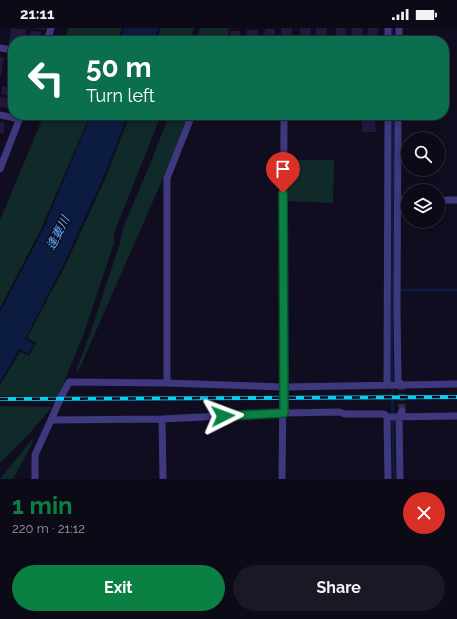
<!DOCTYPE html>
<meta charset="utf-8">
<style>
:root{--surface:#0d0a18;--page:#1b1825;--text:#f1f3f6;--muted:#9a9aa2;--line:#2d2b37;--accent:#0b8043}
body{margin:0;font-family:Raleway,"Noto Sans JP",sans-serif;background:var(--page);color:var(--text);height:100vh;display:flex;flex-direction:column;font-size:15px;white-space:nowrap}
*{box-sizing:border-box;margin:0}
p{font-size:13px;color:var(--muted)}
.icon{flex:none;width:22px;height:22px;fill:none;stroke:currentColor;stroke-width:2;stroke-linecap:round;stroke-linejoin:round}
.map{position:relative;height:451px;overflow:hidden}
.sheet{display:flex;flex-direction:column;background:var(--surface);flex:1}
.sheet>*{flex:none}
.hud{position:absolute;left:8px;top:8px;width:441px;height:84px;border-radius:16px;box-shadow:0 2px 10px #0003,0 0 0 1px var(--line);background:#0b6e4f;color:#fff;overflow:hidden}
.tools{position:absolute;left:401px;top:104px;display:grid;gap:8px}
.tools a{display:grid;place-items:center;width:44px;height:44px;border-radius:50%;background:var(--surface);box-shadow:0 2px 10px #0003,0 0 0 1px var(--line);font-size:20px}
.pin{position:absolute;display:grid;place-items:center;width:34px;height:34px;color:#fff;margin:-41px -17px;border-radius:50% 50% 50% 0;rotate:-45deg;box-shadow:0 0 4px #0007}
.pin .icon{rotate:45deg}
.me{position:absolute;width:44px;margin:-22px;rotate:87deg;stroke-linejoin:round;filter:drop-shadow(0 0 3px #0008)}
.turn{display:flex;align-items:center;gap:14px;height:84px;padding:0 12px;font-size:18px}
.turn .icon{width:52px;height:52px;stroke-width:2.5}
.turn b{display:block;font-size:28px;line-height:34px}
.round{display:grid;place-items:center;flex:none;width:42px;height:42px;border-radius:21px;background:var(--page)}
.summary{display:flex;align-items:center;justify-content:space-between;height:68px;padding:0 12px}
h1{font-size:24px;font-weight:700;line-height:30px;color:var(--accent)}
.cta{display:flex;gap:8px;margin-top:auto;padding:8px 12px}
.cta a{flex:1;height:46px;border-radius:24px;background:var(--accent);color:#fff;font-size:16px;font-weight:700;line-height:46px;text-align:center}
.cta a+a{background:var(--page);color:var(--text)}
.status{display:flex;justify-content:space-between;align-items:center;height:28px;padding:0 20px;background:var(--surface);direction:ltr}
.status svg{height:11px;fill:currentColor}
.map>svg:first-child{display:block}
.green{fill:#102929}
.water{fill:#0b1c40}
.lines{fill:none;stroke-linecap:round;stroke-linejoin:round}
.stream{stroke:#0b1c40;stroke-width:2.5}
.building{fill:#231940}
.street-tunnel{stroke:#2e2a41;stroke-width:7;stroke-dasharray:7 3.5;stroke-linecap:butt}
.street{stroke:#3e387e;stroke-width:7}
.rail-casing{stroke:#02d0f4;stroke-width:4}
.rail{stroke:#110d20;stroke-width:2.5;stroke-dasharray:8;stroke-linecap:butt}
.route-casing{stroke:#07532c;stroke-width:10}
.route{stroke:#0b8043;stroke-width:7}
.labels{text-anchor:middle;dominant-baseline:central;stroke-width:3;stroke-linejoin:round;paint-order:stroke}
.water-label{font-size:12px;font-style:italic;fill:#5baafd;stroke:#110d20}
</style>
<div class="status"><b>21:11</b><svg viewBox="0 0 49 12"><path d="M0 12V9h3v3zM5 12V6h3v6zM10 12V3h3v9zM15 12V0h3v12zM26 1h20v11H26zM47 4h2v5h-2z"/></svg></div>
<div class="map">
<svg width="457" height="451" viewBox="0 0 457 451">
<rect width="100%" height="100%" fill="#110d20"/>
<!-- green -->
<path class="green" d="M68,0H122L117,13H65Z
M161,0H194L189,13H156Z
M200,0H229L228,13H196Z
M44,87H90L41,201L0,280V192Z
M130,87H161L114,205V215L83,308L58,368H0V357L20,324L29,328L36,315L27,310L66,236L105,151Z
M169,87H188L164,148L78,344L76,343L91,303L120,215L123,200L153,129Z
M285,132H334L333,175L284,173Z
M0,378L52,379L29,406L0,435Z
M34,409L31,418L13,451H0Z"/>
<!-- water -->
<path class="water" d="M124,0H158L154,13H119Z
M91,87H128L103,150L64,235L25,311L34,316L28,326L19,321L0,354V284L43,202Z"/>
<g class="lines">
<!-- stream -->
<path class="stream" d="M392,0V13
M393,87L392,353L394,451
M398,262H457"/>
</g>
<!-- building -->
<path class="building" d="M11,0L26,2L24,13H13V21L8,20Z
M35,0H45V2Z
M281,0H292L291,13H281Z
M300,0H311L310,12H300Z
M316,0H327L326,13L315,12Z
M336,0H346L345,12H335Z
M352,0H363L362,11H351Z
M368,0H378L377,12H367Z
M265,1H275L274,13H264Z
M247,2H258L257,11H246Z
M31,3L41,4L40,13H29Z
M230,3H240L239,13H229Z
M0,29H4L1,49H0Z
M2,58L11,60L9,68L1,66Z
M12,68L13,69V81H9Z
M0,69L9,70L7,80L0,79Z
M362,90H375L376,104H362Z
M0,94L5,95L3,106L0,105Z"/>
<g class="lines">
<!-- street-tunnel -->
<path class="street-tunnel" d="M402,383V357"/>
<!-- street -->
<path class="street" d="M388,0V13
M47,13L51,0
M399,13V0
M0,20L13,22
M0,87L20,91
M398,87L397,281L398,353L402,357
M0,141L21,87
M398,172H408
M438,172H457
M167,355V150L192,87
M387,357L388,87
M387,389L388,451
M162,391L284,385L339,384L345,386H384L387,389L457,388
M51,392L61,369L69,354L167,355L283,359L284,87
M35,451V427L51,392L162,391L163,451
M282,451L283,359L457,356
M400,451L399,389L402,383"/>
<!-- rail casing -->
<g class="rail-casing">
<path id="rail" d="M0,371L457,369"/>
</g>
<!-- rail -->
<use href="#rail" class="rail"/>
</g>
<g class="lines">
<!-- route casing -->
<g class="route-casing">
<path id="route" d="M223,388L284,385L283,165"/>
</g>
<!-- route -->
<use href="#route" class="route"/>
</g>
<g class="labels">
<!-- water labels -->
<g class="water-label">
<text transform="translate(58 205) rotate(-63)">逢妻川</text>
</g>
</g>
</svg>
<div class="tools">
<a><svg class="icon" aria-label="search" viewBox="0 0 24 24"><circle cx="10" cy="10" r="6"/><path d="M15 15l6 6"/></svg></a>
<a><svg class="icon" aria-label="layers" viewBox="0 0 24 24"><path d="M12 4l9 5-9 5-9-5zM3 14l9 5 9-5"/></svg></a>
</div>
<div class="pin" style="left:283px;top:165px;background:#d93025"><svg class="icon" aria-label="arrive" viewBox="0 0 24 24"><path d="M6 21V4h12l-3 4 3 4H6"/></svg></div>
<svg class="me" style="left:223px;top:388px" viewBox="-20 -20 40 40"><path d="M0-17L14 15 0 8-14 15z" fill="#0b8043" stroke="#fff" stroke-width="4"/></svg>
<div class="hud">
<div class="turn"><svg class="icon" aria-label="left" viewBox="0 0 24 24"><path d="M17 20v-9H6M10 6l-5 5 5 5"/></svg><div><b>50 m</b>Turn left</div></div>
</div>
</div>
<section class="sheet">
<div class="summary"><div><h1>1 min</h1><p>220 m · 21:12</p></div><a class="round" style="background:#d93025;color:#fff"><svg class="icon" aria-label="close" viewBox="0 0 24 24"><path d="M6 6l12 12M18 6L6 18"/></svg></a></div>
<div class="cta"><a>Exit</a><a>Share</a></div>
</section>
